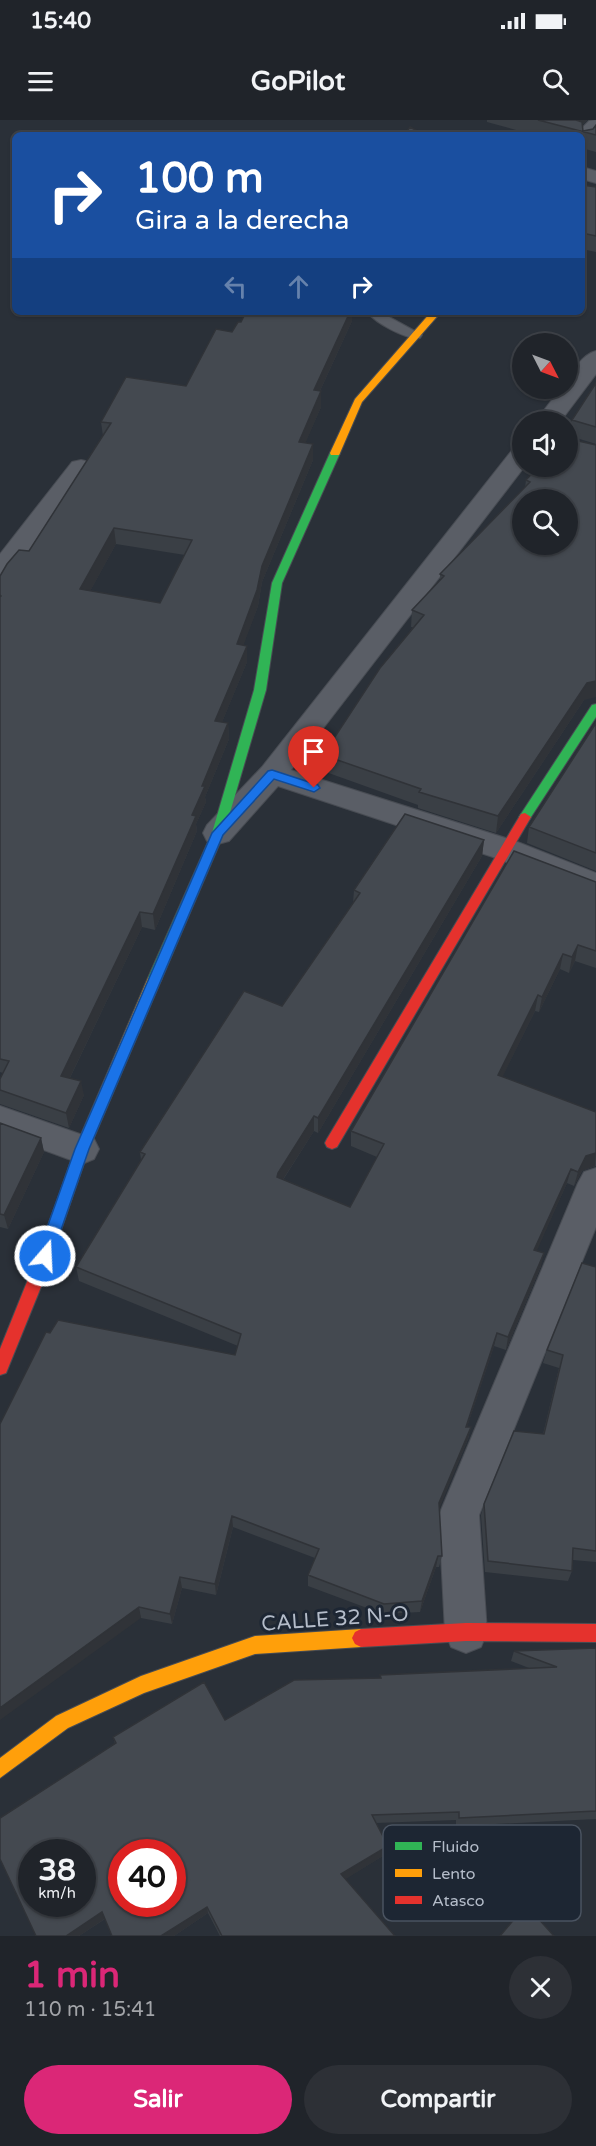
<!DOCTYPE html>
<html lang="es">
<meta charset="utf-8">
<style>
:root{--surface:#20242a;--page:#2d3036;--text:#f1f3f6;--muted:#a2a4a8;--line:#3d4147;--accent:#db2777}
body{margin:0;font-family:"Varela Round",sans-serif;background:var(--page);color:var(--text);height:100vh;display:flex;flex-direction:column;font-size:22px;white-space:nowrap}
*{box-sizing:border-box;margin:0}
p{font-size:20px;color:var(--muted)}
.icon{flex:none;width:33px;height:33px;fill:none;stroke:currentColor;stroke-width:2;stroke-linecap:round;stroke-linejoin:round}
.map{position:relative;height:1816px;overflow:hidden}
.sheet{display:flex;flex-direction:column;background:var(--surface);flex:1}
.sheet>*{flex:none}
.top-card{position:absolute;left:12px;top:12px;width:573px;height:183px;border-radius:9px;box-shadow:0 2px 4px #0004,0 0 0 2px var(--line);background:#1a4fa0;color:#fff;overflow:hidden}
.needle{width:39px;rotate:132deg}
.controls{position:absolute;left:512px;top:213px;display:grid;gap:12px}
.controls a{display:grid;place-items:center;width:66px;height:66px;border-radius:50%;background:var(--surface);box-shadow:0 2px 4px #0004,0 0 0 2px var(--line);font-size:30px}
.speed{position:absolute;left:18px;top:1719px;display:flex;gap:12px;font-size:30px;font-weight:700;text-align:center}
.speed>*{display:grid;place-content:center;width:78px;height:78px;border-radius:50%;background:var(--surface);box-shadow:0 2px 4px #0004,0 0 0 2px var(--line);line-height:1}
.speed small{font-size:15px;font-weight:400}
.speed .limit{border:9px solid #d22;background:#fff;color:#111}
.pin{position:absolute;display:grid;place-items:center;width:51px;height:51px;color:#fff;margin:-62px -26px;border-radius:50% 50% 50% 0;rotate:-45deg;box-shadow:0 0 6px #0007}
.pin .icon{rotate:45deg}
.me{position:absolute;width:66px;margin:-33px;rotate:19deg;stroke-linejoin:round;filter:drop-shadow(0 0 4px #0008)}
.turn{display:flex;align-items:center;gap:21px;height:126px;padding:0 24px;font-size:27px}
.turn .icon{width:78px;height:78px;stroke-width:2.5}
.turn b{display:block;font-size:42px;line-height:51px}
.lanes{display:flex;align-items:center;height:57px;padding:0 24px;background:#0003;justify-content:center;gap:30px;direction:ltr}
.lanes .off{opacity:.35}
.round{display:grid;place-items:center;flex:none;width:63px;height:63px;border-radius:32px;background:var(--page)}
.summary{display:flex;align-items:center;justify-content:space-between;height:102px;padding:0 24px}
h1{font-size:36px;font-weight:800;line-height:45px;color:var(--accent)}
.button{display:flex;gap:12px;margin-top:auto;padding:12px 24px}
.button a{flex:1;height:69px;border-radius:36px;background:var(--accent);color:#fff;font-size:24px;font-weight:800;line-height:69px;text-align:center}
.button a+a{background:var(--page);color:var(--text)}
.status{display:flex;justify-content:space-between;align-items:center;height:42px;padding:0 30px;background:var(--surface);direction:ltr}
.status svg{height:16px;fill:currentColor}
header{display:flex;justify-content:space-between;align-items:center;height:78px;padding:0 24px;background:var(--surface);font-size:27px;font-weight:800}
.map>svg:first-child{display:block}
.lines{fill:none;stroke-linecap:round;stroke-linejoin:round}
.lane-casing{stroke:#484c53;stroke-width:2}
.street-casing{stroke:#484c53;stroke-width:2}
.fast-casing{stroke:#484c53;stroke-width:2}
.slow-casing{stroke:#484c53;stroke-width:2}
.jam-casing{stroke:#484c53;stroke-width:2}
.lane{fill:#5a5e66;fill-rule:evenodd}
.street{fill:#5a5e66;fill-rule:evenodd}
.fast{fill:#30b455;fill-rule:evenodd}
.slow{fill:#ff9f0a;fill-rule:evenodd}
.jam{fill:#e5322d;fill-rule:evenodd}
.wall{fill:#3a3f45;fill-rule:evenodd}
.shaded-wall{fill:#303338}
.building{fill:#444950;stroke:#303338;stroke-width:1.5;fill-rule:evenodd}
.route{fill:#1a73e8;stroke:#114b97;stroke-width:1.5}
.labels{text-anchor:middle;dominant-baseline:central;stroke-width:6;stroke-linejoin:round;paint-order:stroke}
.near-street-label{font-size:21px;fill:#b4bcc9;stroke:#1d2633}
.key{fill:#1d2633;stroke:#4a5360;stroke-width:1.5}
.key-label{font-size:16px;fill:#b4bcc9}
</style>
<div class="status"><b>15:40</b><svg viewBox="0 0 49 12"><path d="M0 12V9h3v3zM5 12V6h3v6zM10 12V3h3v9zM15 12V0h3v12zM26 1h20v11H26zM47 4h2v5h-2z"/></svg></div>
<header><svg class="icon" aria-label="menu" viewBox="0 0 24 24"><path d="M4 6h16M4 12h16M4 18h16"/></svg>GoPilot<svg class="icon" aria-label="search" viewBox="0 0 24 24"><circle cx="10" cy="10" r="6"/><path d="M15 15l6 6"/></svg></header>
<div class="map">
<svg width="596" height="1816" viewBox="0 0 596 1816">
<rect width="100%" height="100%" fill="#2a3038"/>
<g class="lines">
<!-- lane casing -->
<g class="lane-casing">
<path id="lane" d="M367,192H380L422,215L420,218C406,220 376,203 367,192Z"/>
</g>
<!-- street casing -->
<g class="street-casing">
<path id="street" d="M596,0V16L589,23L582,25V15H575L589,1Z
M582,47L596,51V63L582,59Z
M596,231V254L560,302H535L561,268H567C567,255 583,234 596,231Z
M522,327V346H525L291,650L515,721L596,753V777L493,737L278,666L229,721L218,724L207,721L203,713L207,705L262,647L513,329Z
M81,340L90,342L93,347L9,458L0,460V434L72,342Z
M0,986L94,1019L99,1029L94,1039L82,1044L0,1014Z
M596,1048V1107L479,1395L487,1512L481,1527L466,1533L451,1527L445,1512L439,1395L578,1063L584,1052Z"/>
</g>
<!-- fast casing -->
<g class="fast-casing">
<path id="fast" d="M335,330L340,333L282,463L266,570L224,713L162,858L160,862H150L148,858L212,713L254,570L272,463L330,333Z
M596,584V597L529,700H521L519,697L521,694L592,585Z"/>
</g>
<!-- slow casing -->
<g class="slow-casing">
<path id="slow" d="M431,192H441L362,282L340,333L339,335H331L330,333L355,279Z
M155,853L162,858L89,1029L72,1078L70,1082L65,1084L60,1082L58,1078L75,1029L148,858Z
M361,1509L367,1512L370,1518L367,1524L361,1527L255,1534L144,1573L68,1608L0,1658V1638L56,1596L141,1556L255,1516Z"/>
</g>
<!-- jam casing -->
<g class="jam-casing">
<path id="jam" d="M525,693L531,697L337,1027L332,1029L327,1027L325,1023L327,1019L521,694Z
M65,1072L70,1074L72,1078L45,1157L6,1253L0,1255V1229L29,1157L58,1078L60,1074Z
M466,1503L596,1504V1522L466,1521L361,1527L355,1524L352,1518L355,1512L361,1509Z"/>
</g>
<!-- lane -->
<use href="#lane" class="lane"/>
<!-- street -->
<use href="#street" class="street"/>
<!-- fast -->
<use href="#fast" class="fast"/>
<!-- slow -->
<use href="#slow" class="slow"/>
<!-- jam -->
<use href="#jam" class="jam"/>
</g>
<!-- wall -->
<path class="wall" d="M487,0H587L582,5L583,11L593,9L596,5V32L582,28V15H534L487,2Z
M582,65L596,67V132L582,129Z
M352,194V201L320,271L321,287L305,323L313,340L262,462L258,486L243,525L247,542L222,602L228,603L229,619L205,677L206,682L196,704L197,711L155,810L142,807L70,958L84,975L69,1008L0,984V959L3,953L0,952V456L29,431L103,316L101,302L186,266L241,202ZM116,424L185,435L160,483L90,471Z
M596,263V324L570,316L572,300Z
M569,319L584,580L496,713L418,688V685L323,651V635L413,507H411L412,490L440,461V454L525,368L526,360L532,354L533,346H567Z
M596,603V751L527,723L529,707Z
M484,720L482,736L318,1013L314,1011L283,1060L350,1087L377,1037L351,1026V1011L596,762V848L575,841L569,853L560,849L539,892L535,891L502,957L596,992V1046L582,1051L574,1066L567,1063L536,1131L541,1146L506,1230L494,1226L467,1307H471L468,1319L439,1388L442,1436L439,1447H436L420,1492L383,1494L308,1466V1455L315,1438L233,1407L216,1475L182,1468L172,1504L141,1498L50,1213L235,1235L238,1226L79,1161L76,1147L141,1040L140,1032L282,886L353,783L354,770Z
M0,1003L41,1018L44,1032L8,1109L0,1107Z
M596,1147V1442L573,1440L572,1451L568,1461L485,1452L481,1395L484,1384L543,1314L559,1248L543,1243L547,1230Z
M596,1528V1699L456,1706V1700L376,1703L386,1734L345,1759L395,1816H220L208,1793L174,1816H112L105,1799L79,1816H36L115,1624L113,1617L225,1600L380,1559V1555L529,1548L511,1541L514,1531Z"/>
<!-- shaded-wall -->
<path class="shaded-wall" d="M575,0H587L577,10Z
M350,192H353L352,201L313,286L314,270Z
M321,271V287L299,338V322Z
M313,324V340L262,462L258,486L238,540L237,524L262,446Z
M114,408L116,424L82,486L80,469Z
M247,526V542L216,617L215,601Z
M596,561V577L584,580L496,713L498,696L587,563Z
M228,603L229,619L205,677L206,682L196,704L197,711L155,810L153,794L192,695L202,666Z
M484,720L482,736L318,1013V998Z
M140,792L142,807L64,970L61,956Z
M578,825L575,841L569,853L572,837Z
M563,834L560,849L539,892L542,877Z
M538,875L535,891L496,970L498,955Z
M81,961L84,975L69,1008L66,993Z
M314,996V1011L278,1067L277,1057L278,1053Z
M41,1018L44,1032L8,1109L4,1095Z
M596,1033L595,1046L582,1051L574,1066L578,1052L586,1036Z
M571,1049L567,1063L531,1144L534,1130Z
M544,1133L541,1146L506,1230L508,1217Z
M497,1213L494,1226L463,1319L466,1307Z
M471,1307L468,1319L437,1394L439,1383Z
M232,1396L233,1407L216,1475L215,1464Z
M438,1436L436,1447L420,1492L422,1481Z
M180,1457L182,1468L172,1504L170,1494Z
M139,1487L141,1498L0,1600V1588Z
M388,1726L386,1734L341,1762V1754Z
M207,1787L208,1793L174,1816H161Z
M102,1792L106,1798L79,1816H66Z"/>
<!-- building -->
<path class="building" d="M538,0H576L582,2L583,11L593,9L596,5V15Z
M410,7L423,14V15H404Z
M582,65L596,67V116L582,113Z
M246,192H350L314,270L321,271L299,322L313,324L262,446L257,470L237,524L247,526L215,601L228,603L202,666H205L192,695L196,696L153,794L140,792L61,956L81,961L66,993L0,970V959L9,941L0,939V477L1,476L0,475V456L7,444L19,430L29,431L111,303L101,302L126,257L186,266L216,209L232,212L238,202H241ZM114,408L192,420L160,483L80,469Z
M596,263V307L572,300Z
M567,305L569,319L596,325V561L587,563L498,696L419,672L421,669L323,635L380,548L424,495L412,490L444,456L440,454L530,362L526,360L539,346H567ZM522,380H567V424H522Z
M596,603V733L529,707Z
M405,694L484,720L318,998L314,996L278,1053L277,1057L350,1087L384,1024L351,1011L514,731L596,762V831L578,825L572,837L563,834L542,877L538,875L498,955L596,992V1033L586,1036L578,1052L571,1049L534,1130L544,1133L508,1217L497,1213L466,1307H471L439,1383L442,1436H438L422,1481L384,1484L308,1455L319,1429L232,1396L215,1464L180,1457L170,1494L139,1487L0,1588V1304L46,1212L50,1213L58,1200L235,1235L241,1214L76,1147L145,1034L140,1032L244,871L282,886L360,773L354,770Z
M0,1003L41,1018L4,1095L0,1094Z
M582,1143L596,1147V1431L573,1428L572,1451L488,1441L484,1384L514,1311L544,1314L563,1235L547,1230Z
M596,1528V1691L459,1698V1692L372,1695L388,1726L341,1754L395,1816H222L207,1787L161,1816H112L102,1792L66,1816H36L0,1739V1698L116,1623L113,1617L204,1562L225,1600L294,1560L381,1558L380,1555L557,1547L514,1531ZM32,1732H82V1784H32ZM122,1732H172V1784H122Z
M526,1785L554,1816H500Z"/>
<!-- route -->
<path class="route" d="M272,650L318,665L320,668L314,672L274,659L223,715L89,1029L52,1136L50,1140H39L37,1136L75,1029L212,713L268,651Z"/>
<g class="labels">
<!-- near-street labels -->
<g class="near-street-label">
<text transform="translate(335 1499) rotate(-4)">CALLE 32 N-O</text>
</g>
</g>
<!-- legend -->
<rect x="383" y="1705" width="198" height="96" rx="9" class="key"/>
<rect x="395" y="1722" width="27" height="8" fill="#30b455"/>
<rect x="395" y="1749" width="27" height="8" fill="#ff9f0a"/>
<rect x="395" y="1776" width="27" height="8" fill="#e5322d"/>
<g class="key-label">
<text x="432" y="1732">Fluido</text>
<text x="432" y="1759">Lento</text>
<text x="432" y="1786">Atasco</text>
</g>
</svg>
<div class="controls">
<a><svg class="needle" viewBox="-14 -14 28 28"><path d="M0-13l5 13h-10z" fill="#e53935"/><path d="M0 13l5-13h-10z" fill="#a2a4a8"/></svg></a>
<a><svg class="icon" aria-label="sound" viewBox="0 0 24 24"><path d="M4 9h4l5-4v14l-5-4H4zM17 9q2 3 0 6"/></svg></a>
<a><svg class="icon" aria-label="search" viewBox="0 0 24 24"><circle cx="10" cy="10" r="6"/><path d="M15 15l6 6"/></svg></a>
</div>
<div class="speed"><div>38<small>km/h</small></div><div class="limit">40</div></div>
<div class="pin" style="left:314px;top:668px;background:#d93025"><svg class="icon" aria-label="arrive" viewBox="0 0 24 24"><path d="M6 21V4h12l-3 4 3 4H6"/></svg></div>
<svg class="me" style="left:45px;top:1136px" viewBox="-20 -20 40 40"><circle r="17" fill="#1a73e8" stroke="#fff" stroke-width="3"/><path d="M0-11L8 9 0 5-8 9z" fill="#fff"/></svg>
<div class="top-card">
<div class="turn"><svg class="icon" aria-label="right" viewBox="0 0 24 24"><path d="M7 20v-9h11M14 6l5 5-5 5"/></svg><div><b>100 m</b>Gira a la derecha</div></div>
<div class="lanes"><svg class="icon off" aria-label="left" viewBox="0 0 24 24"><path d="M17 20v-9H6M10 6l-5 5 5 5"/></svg><svg class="icon off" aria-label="ahead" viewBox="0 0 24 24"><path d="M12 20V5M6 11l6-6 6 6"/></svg><svg class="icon" aria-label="right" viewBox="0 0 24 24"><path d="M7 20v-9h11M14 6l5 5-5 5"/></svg></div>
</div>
</div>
<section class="sheet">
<div class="summary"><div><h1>1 min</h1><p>110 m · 15:41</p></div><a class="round"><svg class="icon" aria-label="close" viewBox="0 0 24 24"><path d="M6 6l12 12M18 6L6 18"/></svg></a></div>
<div class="button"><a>Salir</a><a>Compartir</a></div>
</section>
